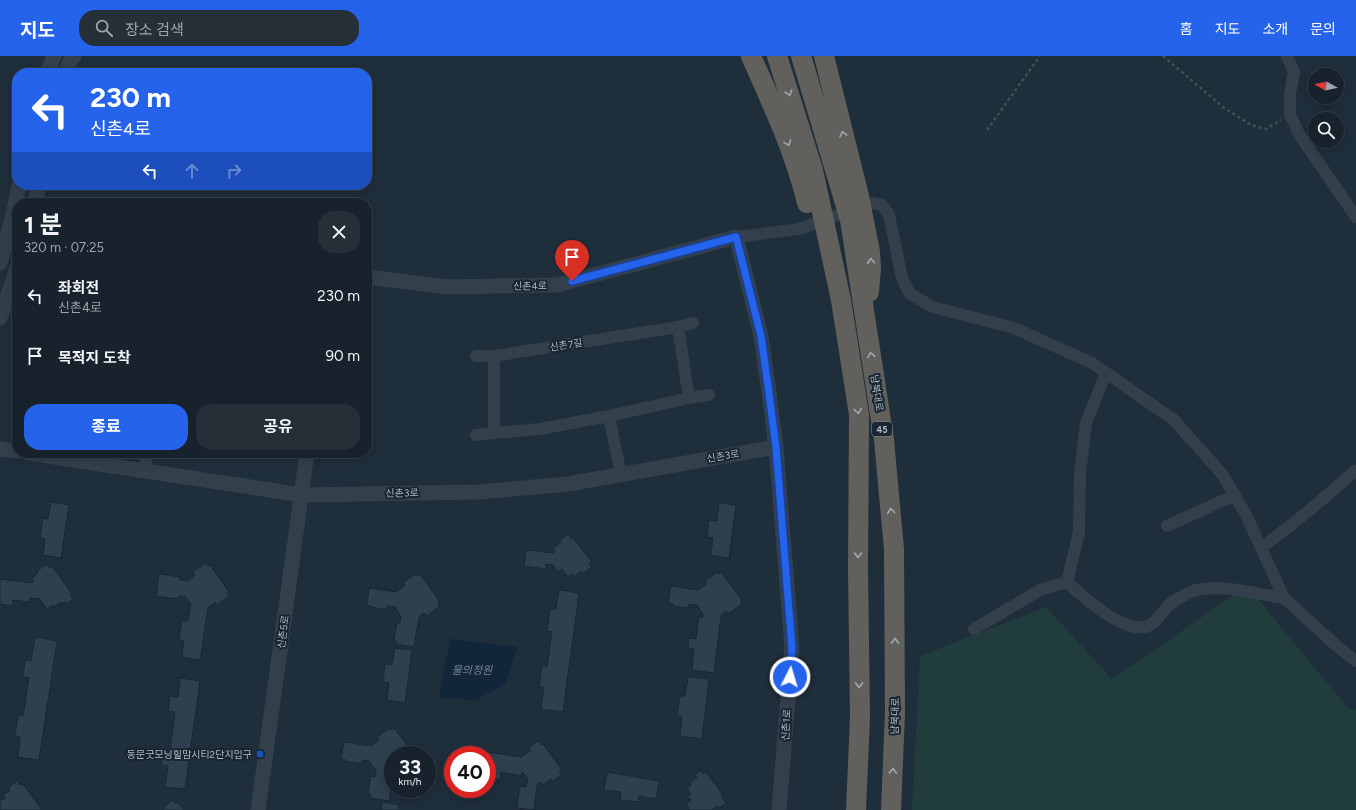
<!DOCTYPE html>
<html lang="ko">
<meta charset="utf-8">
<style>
:root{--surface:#17222c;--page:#242f38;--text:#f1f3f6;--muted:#9ea4a9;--line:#363f48;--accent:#2563eb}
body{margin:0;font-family:Figtree,"Noto Sans KR",sans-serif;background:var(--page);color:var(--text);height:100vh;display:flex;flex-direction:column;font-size:15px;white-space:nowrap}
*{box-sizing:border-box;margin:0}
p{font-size:13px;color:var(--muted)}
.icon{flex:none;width:22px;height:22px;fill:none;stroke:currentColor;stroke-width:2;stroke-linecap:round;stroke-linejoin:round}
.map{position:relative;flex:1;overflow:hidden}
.side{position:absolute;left:12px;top:142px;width:360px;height:260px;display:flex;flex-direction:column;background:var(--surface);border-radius:16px;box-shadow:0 2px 10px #0003,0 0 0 1px var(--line)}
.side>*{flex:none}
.banner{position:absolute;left:12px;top:12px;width:360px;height:122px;border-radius:16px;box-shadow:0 2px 10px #0003,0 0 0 1px var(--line);background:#2563eb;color:#fff;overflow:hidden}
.needle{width:26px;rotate:278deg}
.tools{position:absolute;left:1308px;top:12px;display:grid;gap:8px}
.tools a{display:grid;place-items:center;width:36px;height:36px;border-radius:50%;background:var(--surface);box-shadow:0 2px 10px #0003,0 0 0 1px var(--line);font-size:20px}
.speed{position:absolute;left:384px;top:690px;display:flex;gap:8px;font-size:20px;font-weight:700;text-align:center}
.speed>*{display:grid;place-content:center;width:52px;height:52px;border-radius:50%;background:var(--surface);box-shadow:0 2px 10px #0003,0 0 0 1px var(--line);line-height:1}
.speed small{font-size:10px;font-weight:400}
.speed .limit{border:6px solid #d22;background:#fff;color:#111}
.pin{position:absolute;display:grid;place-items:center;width:34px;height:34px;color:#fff;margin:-41px -17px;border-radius:50% 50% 50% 0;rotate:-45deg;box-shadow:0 0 4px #0007}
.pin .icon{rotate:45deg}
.me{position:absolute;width:44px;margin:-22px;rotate:5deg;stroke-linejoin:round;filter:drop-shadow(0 0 3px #0008)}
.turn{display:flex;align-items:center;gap:14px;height:84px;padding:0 12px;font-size:18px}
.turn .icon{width:52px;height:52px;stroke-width:2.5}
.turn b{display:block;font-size:28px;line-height:34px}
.lanes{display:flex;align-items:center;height:38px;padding:0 12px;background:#0003;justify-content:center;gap:20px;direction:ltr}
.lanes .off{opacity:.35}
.round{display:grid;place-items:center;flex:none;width:42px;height:42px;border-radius:16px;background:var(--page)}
.headline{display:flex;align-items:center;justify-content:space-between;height:68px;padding:0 12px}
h1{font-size:24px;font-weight:700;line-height:30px}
.cta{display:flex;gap:8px;margin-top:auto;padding:8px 12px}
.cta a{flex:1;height:46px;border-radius:16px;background:var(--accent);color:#fff;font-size:16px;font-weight:700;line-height:46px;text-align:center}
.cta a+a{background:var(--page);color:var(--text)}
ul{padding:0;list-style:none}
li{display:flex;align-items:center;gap:12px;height:60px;padding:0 12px}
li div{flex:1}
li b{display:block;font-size:15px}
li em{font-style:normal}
header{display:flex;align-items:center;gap:24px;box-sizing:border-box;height:56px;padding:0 20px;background:var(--accent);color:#fff}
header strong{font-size:19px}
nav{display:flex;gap:22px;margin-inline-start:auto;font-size:14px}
.search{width:280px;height:36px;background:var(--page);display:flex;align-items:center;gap:10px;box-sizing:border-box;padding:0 14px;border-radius:16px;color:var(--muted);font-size:15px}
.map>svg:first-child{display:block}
.green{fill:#213c3c}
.water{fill:#122639}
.building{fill:#2e404f;stroke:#1b2732}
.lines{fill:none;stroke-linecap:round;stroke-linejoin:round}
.path{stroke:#3a5453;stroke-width:2.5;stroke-dasharray:3 3;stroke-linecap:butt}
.minor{stroke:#33404b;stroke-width:12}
.tertiary{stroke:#33404b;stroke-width:15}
.trunk{stroke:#62605d;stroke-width:20}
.oneway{stroke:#9fa9b3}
.route-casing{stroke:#184099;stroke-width:10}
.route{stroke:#2563eb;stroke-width:7}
.transit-dot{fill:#1a4fb4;stroke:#192530;stroke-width:1.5}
.labels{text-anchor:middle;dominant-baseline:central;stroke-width:4;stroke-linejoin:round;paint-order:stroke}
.shield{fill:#192530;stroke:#818e9a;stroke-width:1}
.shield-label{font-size:9px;font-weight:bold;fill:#aebbc8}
.street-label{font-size:10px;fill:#aebbc8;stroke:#192530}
.poi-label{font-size:10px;fill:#aebbc8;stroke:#192530;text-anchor:end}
.water-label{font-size:11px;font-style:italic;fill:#6389aa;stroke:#192530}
</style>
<header>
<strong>지도</strong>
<div class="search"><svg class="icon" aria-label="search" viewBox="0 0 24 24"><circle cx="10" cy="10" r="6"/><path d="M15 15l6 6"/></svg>장소 검색</div>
<nav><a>홈</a><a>지도</a><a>소개</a><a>문의</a></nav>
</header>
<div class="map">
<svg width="1356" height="754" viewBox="0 0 1356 754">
<rect width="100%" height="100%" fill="#1f2e3b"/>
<!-- green -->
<path class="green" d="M1247,530L1348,652L1356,654V754H912L920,600L1046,551L1112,623Z"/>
<!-- water -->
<path class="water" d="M450,583L517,591L505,629L475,644L439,642Z"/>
<!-- building -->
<path class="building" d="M51,446L69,449L61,502L43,499L45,483L40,482L43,462L48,463Z
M719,447L736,449L729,502L711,499L713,482L707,481L709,464L717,465Z
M568,478L571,483L572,481L592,506L589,508L592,511L583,517L581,515L574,521L572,518L568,521L562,513L558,516L553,509L546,508V513L524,510L526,494L553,497L555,495L553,493L561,486L560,484Z
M206,507L208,511L210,509L229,536L227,538L229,540L217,549L215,546L208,552L200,604L182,601L184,585L179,584L182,565H188L191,548L185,540H179L178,543L156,540L159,518L180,521L179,524L187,525L195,519L193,516Z
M47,508L49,512L52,510L72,538L70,540L73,543L66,548L65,546L62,548L61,546L53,551L52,549L47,553L40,543L30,542L29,546L13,544L12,550L0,548V523L32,527L34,525L32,522L38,517L37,515Z
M717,516L718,518L721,516L742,544L740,546L742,548L728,558L726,555L721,559L714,617L692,614L694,593H688L689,582L696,583L699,561H703V558L697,549L689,548V552L673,550V548L668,547L671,530L698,534L706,528L705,525Z
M415,518L416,520L420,518L440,546L438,547L440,550L427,560L424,557L419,561L414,591L396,588V585L394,584L397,567H400L401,561L395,551L387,550V554L371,551V550L367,549L369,532L396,536L405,530L403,527Z
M559,534L579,537L563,656L541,653L544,631H539L542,610L547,611L552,576L547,575L550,553H556Z
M35,581L57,585L39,704L18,701L20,681L15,680L18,659L23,660L29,622L23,621L25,604L31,605Z
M395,592L412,594L405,647L387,644L389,627L383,626L385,608L392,609Z
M688,621L709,623L702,683L680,680L682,660H677L680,640H685Z
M180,622L200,625L185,733L165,731L168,710L161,709L163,694L170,695L175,656L168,655L170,640L178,641Z
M389,672L391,674L394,672L415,699H393V718L389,745L370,742L371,738H368L371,720L375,721L376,714L369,705L362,704V708L345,705L346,704L341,703L344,686L371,690L379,684L377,681Z
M538,685L541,689L543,688L562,714L559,716L561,719L553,725L551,723L543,729L541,726L537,729L534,754L517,752L520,730L526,731L528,723L522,716V720L501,716L500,724L487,722V699H466L467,693L521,701L531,694L529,692Z
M701,714L703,718L706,716L723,739L721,740L726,747L719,752L717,750L712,754H689V751L686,748L691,744L687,740L691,738L687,732L691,729L690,727L697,721L695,719Z
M607,716L659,725L656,743L639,740L638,746L620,744L621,736L604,734Z
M17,725L20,729L23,728L42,754H0V744H2L5,742L3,739L10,735L8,732Z
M173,744L176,748L178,746L184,754H164L163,752Z
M382,746L399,749L398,754H381Z"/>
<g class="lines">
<!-- path -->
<path class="path" d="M1163,0L1223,51L1251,69L1266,73L1281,64
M987,74L1040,0"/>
<!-- minor -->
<path class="minor" d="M1287,0L1294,16L1290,38V59L1299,78L1356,161
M736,181L799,173L868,148L872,147L882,149L889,159L902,222L910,238L933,251L1014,272L1092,307L1174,364L1223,419L1246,459L1284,542L1339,592L1356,605
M678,271L693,267
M476,300H494
M689,342L709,339
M609,360L689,342L678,271L494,300V377L540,373L609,360L621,419
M476,379L494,377
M145,414L147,397
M1167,470L1235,439
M1262,491C1295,467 1326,441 1356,414
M1067,526L1079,476L1080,417L1086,367L1106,317
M974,573L1040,534L1067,526C1083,541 1131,585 1153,567C1159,562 1164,554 1169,549C1174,544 1190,536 1196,534C1224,528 1257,538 1284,542"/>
<!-- tertiary -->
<path class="tertiary" d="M47,17L54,0
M66,17L69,7L74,0
M35,147L39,129
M0,207L12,163L19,129
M367,221L447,231L557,229L736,181L761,280L768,329L776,391L792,592L779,754
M0,262L17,212
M0,393L17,395
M28,397L302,439L479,436L568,428L776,391
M258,754L307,397"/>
<!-- trunk -->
<path class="trunk" d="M751,0C772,48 795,96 807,147
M777,0L813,114L841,244L859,359L858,514L860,662L856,754
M801,0L850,164L884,384L894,493L895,657L891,754
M824,0L859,140L870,196L871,213L869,236"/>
</g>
<!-- one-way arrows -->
<defs><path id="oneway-chevron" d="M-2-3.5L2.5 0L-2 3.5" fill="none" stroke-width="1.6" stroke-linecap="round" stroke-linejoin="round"/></defs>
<g class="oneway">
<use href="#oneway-chevron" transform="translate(789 37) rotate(72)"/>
<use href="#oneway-chevron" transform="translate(843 78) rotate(-104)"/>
<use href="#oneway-chevron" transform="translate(788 87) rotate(70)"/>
<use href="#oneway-chevron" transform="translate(871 205) rotate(-94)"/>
<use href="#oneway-chevron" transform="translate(871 299) rotate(-99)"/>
<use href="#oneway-chevron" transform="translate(858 355) rotate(83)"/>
<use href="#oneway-chevron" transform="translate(891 455) rotate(-95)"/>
<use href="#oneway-chevron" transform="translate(858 499) rotate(90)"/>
<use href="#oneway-chevron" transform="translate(895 585) rotate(-90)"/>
<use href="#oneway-chevron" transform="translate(859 629) rotate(89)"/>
<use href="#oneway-chevron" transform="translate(893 715) rotate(-88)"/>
</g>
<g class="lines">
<!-- route casing -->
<g class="route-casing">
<path id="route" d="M572,225L736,181L761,280L768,330L776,391L792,592L790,621"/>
</g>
<!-- route -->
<use href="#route" class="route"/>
</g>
<!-- markers -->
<rect class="transit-dot" x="256" y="694" width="8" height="8" rx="2"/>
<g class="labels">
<!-- shield labels -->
<rect class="shield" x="872" y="366" width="20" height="14" rx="3"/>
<g class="shield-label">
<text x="882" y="373">45</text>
</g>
<!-- street labels -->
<g class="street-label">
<text transform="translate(530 230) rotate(-1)">신촌4로</text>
<text transform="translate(566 289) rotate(-9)">신촌7길</text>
<text transform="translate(877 337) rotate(81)">남북대로</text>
<text transform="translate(723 400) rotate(-10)">신촌3로</text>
<text transform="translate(402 437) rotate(-1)">신촌3로</text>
<text transform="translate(283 576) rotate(-82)">신촌5로</text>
<text transform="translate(895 660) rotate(-89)">남북대로</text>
<text transform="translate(786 669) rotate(-86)">신촌1로</text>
</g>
<!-- poi labels -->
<g class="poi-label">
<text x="252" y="698">동문굿모닝힐맘시티2단지입구</text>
</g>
<!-- water labels -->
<g class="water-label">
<text x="472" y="614">물의정원</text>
</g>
</g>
</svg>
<div class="tools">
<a><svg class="needle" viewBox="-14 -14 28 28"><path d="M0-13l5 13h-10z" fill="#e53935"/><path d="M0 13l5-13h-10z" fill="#9ea4a9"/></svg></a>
<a><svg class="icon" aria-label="search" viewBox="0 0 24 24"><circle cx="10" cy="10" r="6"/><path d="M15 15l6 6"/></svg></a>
</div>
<div class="speed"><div>33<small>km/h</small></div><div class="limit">40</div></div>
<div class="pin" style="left:572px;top:225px;background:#d93025"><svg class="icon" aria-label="arrive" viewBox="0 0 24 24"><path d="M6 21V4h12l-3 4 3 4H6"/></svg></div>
<svg class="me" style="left:790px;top:621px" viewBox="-20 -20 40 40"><circle r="17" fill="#2563eb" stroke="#fff" stroke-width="3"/><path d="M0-11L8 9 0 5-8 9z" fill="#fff"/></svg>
<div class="banner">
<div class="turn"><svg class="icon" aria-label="left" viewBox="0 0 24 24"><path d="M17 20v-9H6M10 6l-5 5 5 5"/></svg><div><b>230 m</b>신촌4로</div></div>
<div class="lanes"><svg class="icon" aria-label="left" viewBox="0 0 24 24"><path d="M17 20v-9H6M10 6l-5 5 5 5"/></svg><svg class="icon off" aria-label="ahead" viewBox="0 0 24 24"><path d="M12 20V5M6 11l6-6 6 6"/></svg><svg class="icon off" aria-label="right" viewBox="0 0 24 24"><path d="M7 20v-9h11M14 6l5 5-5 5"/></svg></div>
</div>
<section class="side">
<div class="headline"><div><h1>1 분</h1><p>320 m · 07:25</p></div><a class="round"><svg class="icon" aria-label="close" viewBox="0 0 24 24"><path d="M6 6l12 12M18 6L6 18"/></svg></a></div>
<ul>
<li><svg class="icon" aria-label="left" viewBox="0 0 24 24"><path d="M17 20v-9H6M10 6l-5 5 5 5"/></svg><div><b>좌회전</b><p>신촌4로</p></div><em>230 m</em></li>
<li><svg class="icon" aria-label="arrive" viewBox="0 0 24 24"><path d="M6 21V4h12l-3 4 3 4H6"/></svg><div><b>목적지 도착</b></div><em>90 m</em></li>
</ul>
<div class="cta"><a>종료</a><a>공유</a></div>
</section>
</div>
